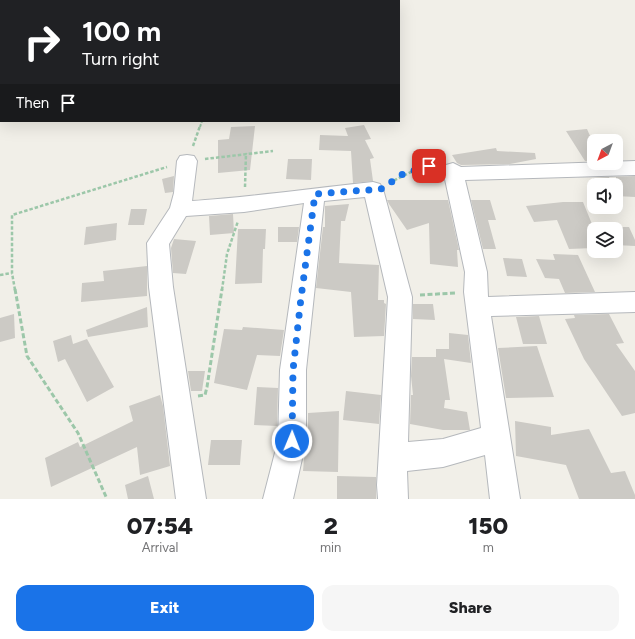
<!DOCTYPE html>
<style>
:root{--surface:#fff;--page:#f6f6f6;--text:#202124;--muted:#757577;--accent:#1a73e8}
body{margin:0;font-family:Figtree,sans-serif;background:var(--page);color:var(--text);height:100vh;display:flex;flex-direction:column;font-size:15px;white-space:nowrap}
*{box-sizing:border-box;margin:0}
p{font-size:13px;color:var(--muted)}
.icon{flex:none;width:22px;height:22px;fill:none;stroke:currentColor;stroke-width:2;stroke-linecap:round;stroke-linejoin:round}
.map{position:relative;height:499px;overflow:hidden}
.panel{display:flex;flex-direction:column;background:var(--surface);flex:1}
.panel>*{flex:none}
.hud{position:absolute;left:0px;top:0px;width:400px;height:122px;box-shadow:0 4px 16px #0002;background:#202124;color:#fff;overflow:hidden}
.needle{width:26px;rotate:221deg}
.buttons{position:absolute;left:587px;top:134px;display:grid;gap:8px}
.buttons a{display:grid;place-items:center;width:36px;height:36px;border-radius:8px;background:var(--surface);box-shadow:0 4px 16px #0002;font-size:20px}
.pin{position:absolute;display:grid;place-items:center;width:34px;height:34px;color:#fff;margin:-17px;border-radius:8px;box-shadow:0 2px 6px #0006}
.me{position:absolute;width:44px;margin:-22px;rotate:1deg;stroke-linejoin:round;filter:drop-shadow(0 0 3px #0008)}
.turn{display:flex;align-items:center;gap:14px;height:84px;padding:0 16px;font-size:18px}
.turn .icon{width:52px;height:52px;stroke-width:2.5}
.turn b{display:block;font-size:28px;line-height:34px}
.then{display:flex;align-items:center;height:38px;padding:0 16px;background:#0003;gap:8px;font-size:15px}
.eta{display:flex;justify-content:space-evenly;align-items:center;height:68px;text-align:center}
.eta b{font-size:24px;font-weight:800;line-height:28px}
.button{display:flex;gap:8px;margin-top:auto;padding:8px 16px}
.button a{flex:1;height:46px;border-radius:12px;background:var(--accent);color:#fff;font-size:16px;font-weight:800;line-height:46px;text-align:center}
.button a+a{background:var(--page);color:var(--text)}
.map>svg:first-child{display:block}
.building{fill:#cccac5}
.lines{fill:none;stroke-linecap:round;stroke-linejoin:round}
.minor-casing{stroke:#b5b8bc;stroke-width:2}
.path-far2{stroke:#9cc7a9;stroke-width:2;stroke-dasharray:3 1.5;stroke-linecap:butt}
.path-far1{stroke:#9cc7a9;stroke-width:2.5;stroke-dasharray:3.5 2;stroke-linecap:butt}
.path{stroke:#9cc7a9;stroke-width:3;stroke-dasharray:5 2.5;stroke-linecap:butt}
.minor{fill:#fff;fill-rule:evenodd}
.route{stroke:#1a73e8;stroke-width:7;stroke-dasharray:0 12.6}
</style>
<div class="map">
<svg width="635" height="499" viewBox="0 0 635 499">
<rect width="100%" height="100%" fill="#f1efe8"/>
<!-- building -->
<path class="building" d="M364,125L371,139L365,140L374,158L370,159L373,181L353,183L351,151L319,150L320,135L348,136L345,128Z
M255,126L250,170L218,173V140L229,139L231,127Z
M587,129L594,145V161H585L566,131Z
M496,148L497,151L535,153L536,159L510,164L461,165L457,163L452,155Z
M288,159H312L311,180L286,179Z
M174,176L173,192L165,193L162,179Z
M635,176V197L616,196V177Z
M609,177L612,185H596L593,178Z
M387,200H448L459,250H457L458,267L430,264L429,223L407,230L389,204Z
M471,200H490L496,220H488L496,249H483Z
M563,202H583L594,229V248L569,249L557,220L534,222L526,206Z
M349,204L345,221H341L339,263L379,265L378,300H384V303L386,304L384,336L354,337L351,292L316,288L323,227H325V206Z
M131,209H147L144,225H128Z
M233,214L234,233L210,235L209,216Z
M117,223L116,240L84,245L86,227Z
M278,227H299L297,242H278Z
M616,227H629L635,240V246L616,245Z
M238,229H266L265,249H263L262,283L235,284Z
M174,239L196,241L186,274L173,273L171,248Z
M553,254L578,255L595,292L565,293L559,279L545,278L536,259L555,260Z
M503,258L522,259L527,277L507,276Z
M147,266V296L81,302L82,283L104,281L103,271Z
M413,304H433L435,320L413,319Z
M147,307L148,327L88,337L86,330Z
M14,314L15,338L0,342V318Z
M609,314L624,343L616,344L635,371V413L622,416L584,359L565,319L575,318L574,315Z
M539,316L547,344H523L516,317Z
M243,327L284,330L280,356L257,355L247,390L214,383L224,329L242,330Z
M449,333L468,335L471,363L444,359L450,400H445L444,408L467,412L470,430H443L410,424L411,395H413L411,376L412,357H436V349H449Z
M71,335L73,344L87,339L114,387L87,402L65,359L58,362L53,341Z
M537,346L554,397L506,398L498,348Z
M188,371H205L202,391H191Z
M257,387L278,388L277,426L254,425Z
M346,391L381,395L379,424L343,420Z
M160,395L163,406L170,466L140,475L137,447L51,487L45,458L78,442L80,447L133,421L129,406Z
M339,411L338,472L303,471L304,459L308,441V413Z
M515,421L551,427V435L589,429L611,473L625,471L635,495V499H579L566,465L516,456Z
M211,440H242L240,465H208Z
M148,476L154,499H128L125,485Z
M337,476L376,477V499H337Z"/>
<g class="lines">
<!-- minor casing -->
<g class="minor-casing">
<path id="minor" d="M187,155L194,156L197,161L192,201C253,197 313,188 373,182L380,184L383,189L412,297L408,442L443,439L481,428L464,292L465,272L443,170L446,165L453,163L461,167L635,161V175L465,180L487,272L488,297L635,292V312L491,316L520,499H490L485,455L443,467L407,471L408,499H378L377,485L388,297L365,197L324,201L306,370V441L293,499H263L278,441L280,370L304,203L244,212L186,216L169,244L173,287L206,499H176L149,287L147,243L170,208L174,193L177,161L180,156Z"/>
</g>
<!-- path-far2 -->
<path class="path-far2" d="M326,1L328,0
M200,127L202,121"/>
<!-- path-far1 -->
<path class="path-far1" d="M193,146L200,126
M205,159L273,151
M389,183L417,169L434,167
M245,187L246,153
M0,275L12,273
M15,290L12,273V215L167,167
M222,290L227,254L238,221"/>
<!-- path -->
<path class="path" d="M15,289L27,356L78,433L107,499
M420,295L455,293
M198,396L205,395L207,387L222,289"/>
<!-- minor -->
<use href="#minor" class="minor"/>
</g>
<g class="lines">
<!-- route -->
<path class="route" d="M292,441L293,370L301,298L315,194L381,189L403,174L429,166"/>
</g>
</svg>
<div class="buttons">
<a><svg class="needle" viewBox="-14 -14 28 28"><path d="M0-13l5 13h-10z" fill="#e53935"/><path d="M0 13l5-13h-10z" fill="#757577"/></svg></a>
<a><svg class="icon" aria-label="sound" viewBox="0 0 24 24"><path d="M4 9h4l5-4v14l-5-4H4zM17 9q2 3 0 6"/></svg></a>
<a><svg class="icon" aria-label="layers" viewBox="0 0 24 24"><path d="M12 4l9 5-9 5-9-5zM3 14l9 5 9-5"/></svg></a>
</div>
<div class="pin" style="left:429px;top:166px;background:#d93025"><svg class="icon" aria-label="arrive" viewBox="0 0 24 24"><path d="M6 21V4h12l-3 4 3 4H6"/></svg></div>
<svg class="me" style="left:292px;top:441px" viewBox="-20 -20 40 40"><circle r="17" fill="#1a73e8" stroke="#fff" stroke-width="3"/><path d="M0-11L8 9 0 5-8 9z" fill="#fff"/></svg>
<div class="hud">
<div class="turn"><svg class="icon" aria-label="right" viewBox="0 0 24 24"><path d="M7 20v-9h11M14 6l5 5-5 5"/></svg><div><b>100 m</b>Turn right</div></div>
<div class="then">Then<svg class="icon" aria-label="arrive" viewBox="0 0 24 24"><path d="M6 21V4h12l-3 4 3 4H6"/></svg></div>
</div>
</div>
<section class="panel">
<div class="eta">
<div><b>07:54</b><p>Arrival</p></div>
<div><b>2</b><p>min</p></div>
<div><b>150</b><p>m</p></div>
</div>
<div class="button"><a>Exit</a><a>Share</a></div>
</section>
